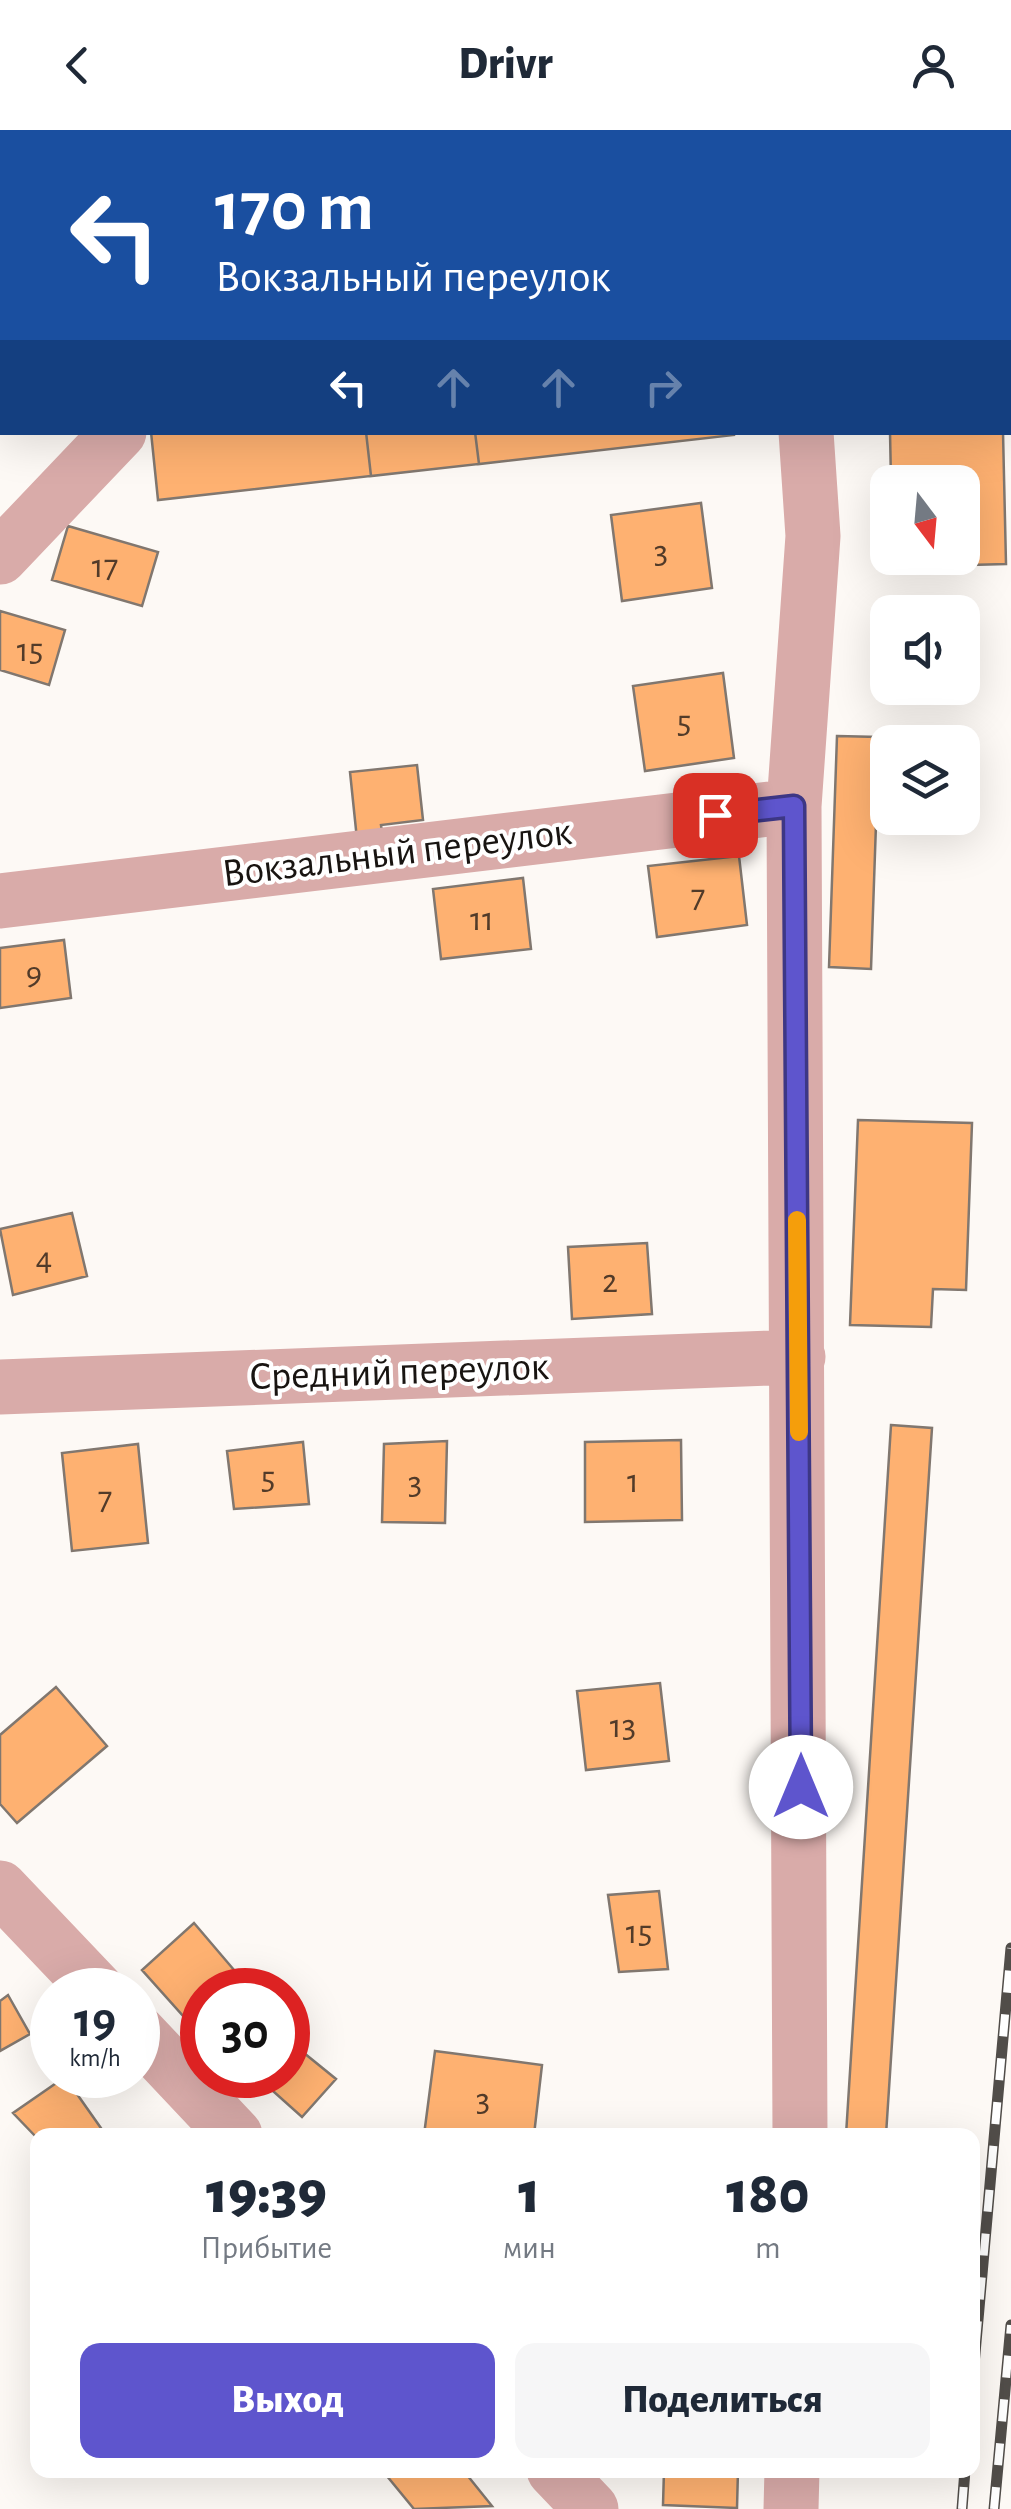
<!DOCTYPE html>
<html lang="ru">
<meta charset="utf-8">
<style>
:root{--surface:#fff;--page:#f6f6f7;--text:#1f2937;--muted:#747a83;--accent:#5e55cd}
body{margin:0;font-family:"Alegreya Sans",sans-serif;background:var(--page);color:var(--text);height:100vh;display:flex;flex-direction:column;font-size:38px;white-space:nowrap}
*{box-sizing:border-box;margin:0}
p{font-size:32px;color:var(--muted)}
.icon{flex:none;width:55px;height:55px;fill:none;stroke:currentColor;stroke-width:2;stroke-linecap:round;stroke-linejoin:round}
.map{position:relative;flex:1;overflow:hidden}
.sheet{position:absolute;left:30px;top:1998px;width:950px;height:350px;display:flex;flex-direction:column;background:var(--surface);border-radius:20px;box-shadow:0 10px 40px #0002}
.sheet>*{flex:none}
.hud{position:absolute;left:0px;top:0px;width:1012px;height:305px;box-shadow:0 10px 40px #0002;background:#1a4fa0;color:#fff;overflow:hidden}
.needle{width:65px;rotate:164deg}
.buttons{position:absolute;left:870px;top:335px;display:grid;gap:20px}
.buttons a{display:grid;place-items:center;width:110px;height:110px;border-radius:20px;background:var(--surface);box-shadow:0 10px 40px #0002;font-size:50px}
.speed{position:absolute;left:30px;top:1838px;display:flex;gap:20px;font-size:50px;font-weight:700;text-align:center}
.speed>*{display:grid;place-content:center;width:130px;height:130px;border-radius:50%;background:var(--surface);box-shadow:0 10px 40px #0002;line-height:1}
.speed small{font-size:25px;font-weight:400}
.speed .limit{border:15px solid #d22;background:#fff;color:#111}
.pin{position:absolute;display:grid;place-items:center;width:85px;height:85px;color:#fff;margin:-42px;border-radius:20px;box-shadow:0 5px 15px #0006}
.me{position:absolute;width:110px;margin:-55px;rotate:0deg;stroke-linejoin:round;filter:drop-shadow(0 0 8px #0008)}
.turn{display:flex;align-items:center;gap:35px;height:210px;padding:0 50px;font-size:45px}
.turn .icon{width:130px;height:130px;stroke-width:2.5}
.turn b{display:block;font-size:70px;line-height:85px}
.lanes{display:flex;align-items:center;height:95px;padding:0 50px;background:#0003;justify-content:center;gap:50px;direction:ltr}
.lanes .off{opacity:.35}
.eta{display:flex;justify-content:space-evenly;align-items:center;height:170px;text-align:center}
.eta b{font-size:60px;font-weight:800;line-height:70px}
.action{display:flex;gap:20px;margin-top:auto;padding:20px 50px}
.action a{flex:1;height:115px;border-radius:20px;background:var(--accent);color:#fff;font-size:40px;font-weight:800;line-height:115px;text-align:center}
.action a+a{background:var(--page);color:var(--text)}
header{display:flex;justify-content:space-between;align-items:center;height:130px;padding:0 50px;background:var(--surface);font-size:45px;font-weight:800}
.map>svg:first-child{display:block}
.building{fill:#feb171;stroke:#81776f;stroke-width:2.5}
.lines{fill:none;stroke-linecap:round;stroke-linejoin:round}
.minor{stroke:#d9aba9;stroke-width:55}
.rail-casing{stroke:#514d49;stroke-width:11}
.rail{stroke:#fff;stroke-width:8;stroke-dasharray:22;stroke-linecap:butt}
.route-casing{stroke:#3d3785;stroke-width:25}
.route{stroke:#5e55cd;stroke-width:18}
.slow{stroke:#f59e0b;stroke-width:18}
.labels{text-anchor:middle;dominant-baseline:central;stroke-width:8;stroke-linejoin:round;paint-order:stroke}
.number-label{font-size:35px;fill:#523b29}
.street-label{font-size:40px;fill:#181411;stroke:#fff}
</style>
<header><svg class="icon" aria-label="back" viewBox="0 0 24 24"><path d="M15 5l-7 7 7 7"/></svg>Drivr<svg class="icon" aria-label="person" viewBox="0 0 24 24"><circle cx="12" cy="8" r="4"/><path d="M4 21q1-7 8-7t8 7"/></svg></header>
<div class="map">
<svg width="1011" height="2379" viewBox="0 0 1011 2379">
<rect width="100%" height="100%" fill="#fdf9f5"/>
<!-- building -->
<path class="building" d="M306,0H377L378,2H307Z
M151,302H366L371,346L158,370Z
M366,302H475L479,334L371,346Z
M475,302H734V305L479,334Z
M890,302H1003L1006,434L893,437V428H962V352H891Z
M701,373L712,458L622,471L611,385Z
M68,396L158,422L142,476L52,450Z
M0,481L65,500L49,555L0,540Z
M723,543L734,628L645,641L633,556Z
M837,606L879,607L871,839L829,837Z
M417,635L423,690L381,695L384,716L358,719L350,642Z
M739,726L747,795L657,807L648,736Z
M523,748L531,819L441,829L433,759Z
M64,810L71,868L0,878V818Z
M858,990L972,993L966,1160L933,1159L931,1197L850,1195Z
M72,1083L87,1146L13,1165L0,1099Z
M647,1113L652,1184L572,1189L568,1117Z
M891,1295L932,1298L886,2005H846Z
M681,1310L682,1390L585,1392V1312Z
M447,1311L445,1393L382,1392L384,1314Z
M303,1312L309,1374L234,1379L227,1321Z
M138,1314L148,1413L72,1421L62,1323Z
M660,1553L669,1631L586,1640L577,1561Z
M56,1557L107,1616L17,1693L0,1674V1605Z
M659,1761L668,1839L619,1842L608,1765Z
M194,1793L246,1854L239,1860H202V1890L193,1897L142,1840Z
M8,1865L30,1904L0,1921V1871Z
M288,1910L336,1949L302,1987L255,1945H288Z
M435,1921L542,1935L534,2005H424Z
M65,1947L103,2001L38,2005V2009L13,1983Z
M382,2340H463L492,2376L414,2379Z
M664,2340H738L737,2378L663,2375Z"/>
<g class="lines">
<!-- minor -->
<path class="minor" d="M770,0L771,2
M579,2L588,0
M0,427L119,302
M0,771L794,676
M0,1257L798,1227
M0,1758L97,1860
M138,1902L235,2005
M800,2005L794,676L813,406L806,302
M554,2340L591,2379
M791,2379L792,2340"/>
<!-- rail casing -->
<g class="rail-casing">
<path id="rail" d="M972,2257L1011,1818
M962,2379L965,2340
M994,2379L1011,2195"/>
</g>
<!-- rail -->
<use href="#rail" class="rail"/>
</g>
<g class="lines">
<!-- route casing -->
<g class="route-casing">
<path id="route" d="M715,685L794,676L801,1657"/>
</g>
<!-- route -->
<use href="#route" class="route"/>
<!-- slow -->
<path class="slow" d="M797,1090L799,1302"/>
</g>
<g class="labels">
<!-- number labels -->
<g class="number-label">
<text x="661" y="422">3</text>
<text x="105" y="436">17</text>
<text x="30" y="520">15</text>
<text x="684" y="592">5</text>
<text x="698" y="766">7</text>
<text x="482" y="789">11</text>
<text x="34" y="843">9</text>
<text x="44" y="1129">4</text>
<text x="610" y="1151">2</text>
<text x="268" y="1348">5</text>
<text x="633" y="1351">1</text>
<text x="415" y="1353">3</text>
<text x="105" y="1368">7</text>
<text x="623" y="1596">13</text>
<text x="639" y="1802">15</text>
<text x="483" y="1970">3</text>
</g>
<!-- street labels -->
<g class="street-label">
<text transform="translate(397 723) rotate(-7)">Вокзальный переулок</text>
<text transform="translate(399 1242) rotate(-2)">Средний переулок</text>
</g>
</g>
</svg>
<div class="buttons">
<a><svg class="needle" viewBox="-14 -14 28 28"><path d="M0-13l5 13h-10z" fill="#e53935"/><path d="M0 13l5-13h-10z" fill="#747a83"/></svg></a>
<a><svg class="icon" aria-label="sound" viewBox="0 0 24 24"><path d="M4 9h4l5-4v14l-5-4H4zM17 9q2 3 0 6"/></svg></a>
<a><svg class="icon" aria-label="layers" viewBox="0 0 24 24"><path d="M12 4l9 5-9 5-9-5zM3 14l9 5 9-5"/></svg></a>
</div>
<div class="speed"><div>19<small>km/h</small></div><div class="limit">30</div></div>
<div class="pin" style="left:715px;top:685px;background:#d93025"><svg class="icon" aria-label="arrive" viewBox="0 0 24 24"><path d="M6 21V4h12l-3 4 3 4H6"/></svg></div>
<svg class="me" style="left:801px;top:1657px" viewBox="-20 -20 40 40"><circle r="19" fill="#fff"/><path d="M0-13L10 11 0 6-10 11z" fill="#5e55cd"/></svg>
<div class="hud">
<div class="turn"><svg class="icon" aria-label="left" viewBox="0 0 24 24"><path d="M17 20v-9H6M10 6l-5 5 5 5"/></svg><div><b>170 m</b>Вокзальный переулок</div></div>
<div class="lanes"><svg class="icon" aria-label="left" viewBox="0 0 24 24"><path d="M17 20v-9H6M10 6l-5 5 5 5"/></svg><svg class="icon off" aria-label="ahead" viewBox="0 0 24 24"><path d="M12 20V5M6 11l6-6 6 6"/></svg><svg class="icon off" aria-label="ahead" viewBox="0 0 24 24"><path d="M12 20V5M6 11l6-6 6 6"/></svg><svg class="icon off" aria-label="right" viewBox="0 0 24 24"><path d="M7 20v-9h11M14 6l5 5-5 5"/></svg></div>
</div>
<section class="sheet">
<div class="eta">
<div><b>19:39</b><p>Прибытие</p></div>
<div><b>1</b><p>мин</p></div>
<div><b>180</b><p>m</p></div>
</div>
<div class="action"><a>Выход</a><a>Поделиться</a></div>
</section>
</div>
